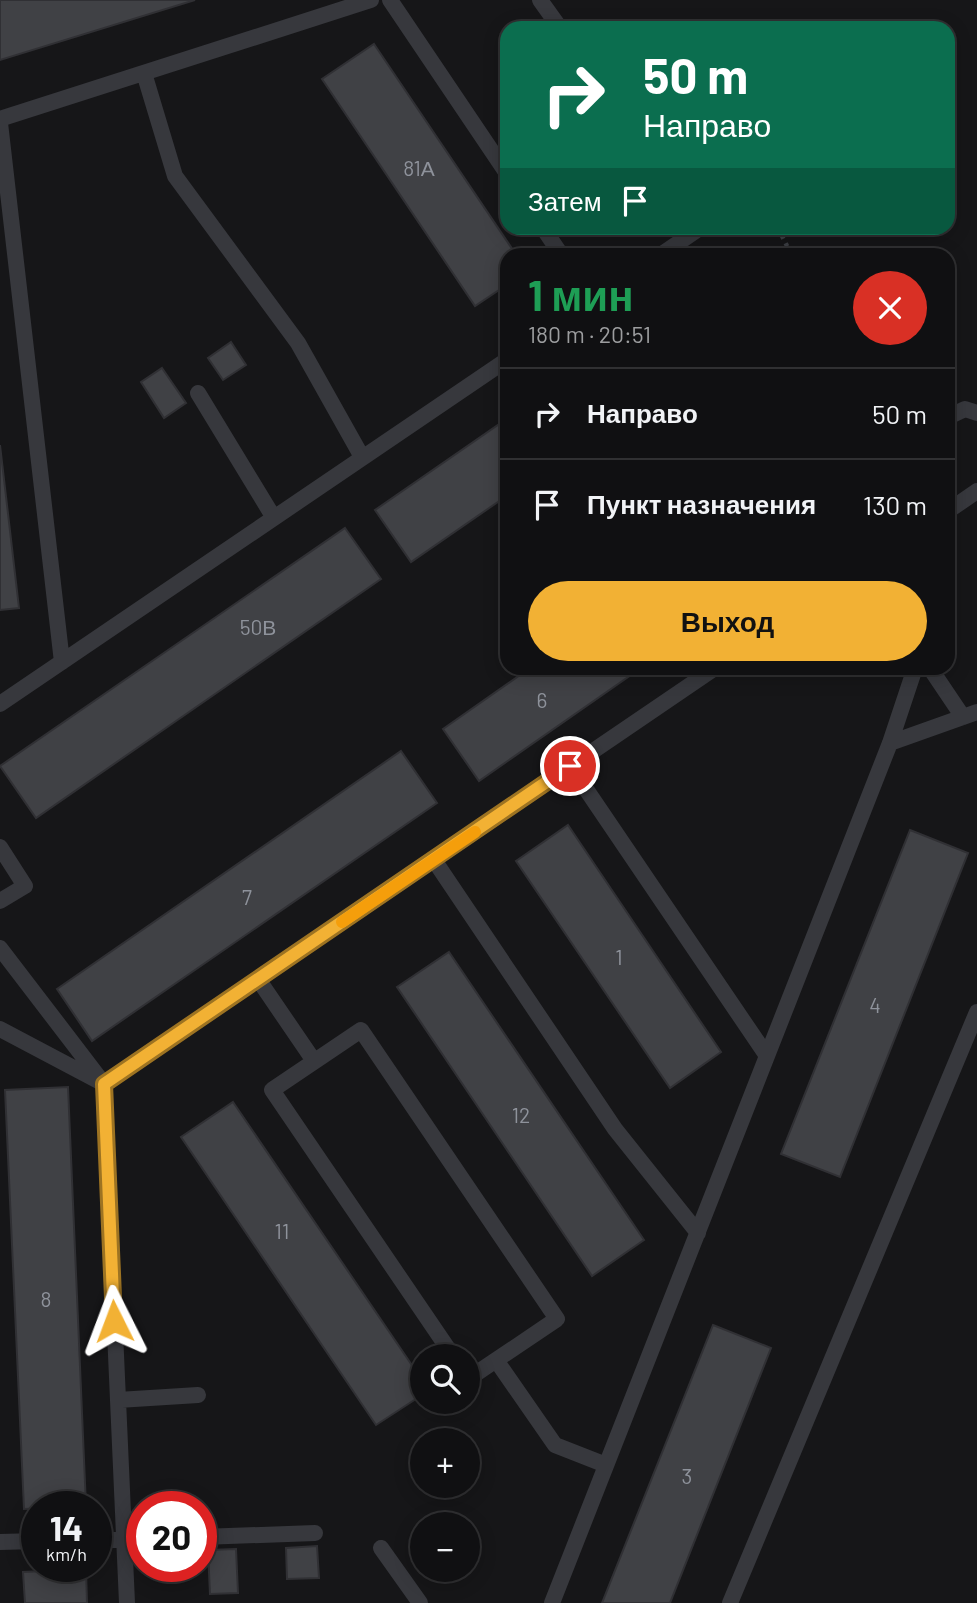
<!DOCTYPE html>
<html lang="ru">
<meta charset="utf-8">
<style>
:root{--surface:#101012;--page:#19191b;--text:#f1f3f6;--muted:#9c9d9f;--line:#303032;--accent:#f2b134}
body{margin:0;font-family:Barlow,sans-serif;background:var(--page);color:var(--text);height:100vh;display:flex;flex-direction:column;font-size:26px;white-space:nowrap}
*{box-sizing:border-box;margin:0}
p{font-size:23px;color:var(--muted)}
.icon{flex:none;width:38px;height:38px;fill:none;stroke:currentColor;stroke-width:2;stroke-linecap:round;stroke-linejoin:round}
.map{position:relative;flex:1;overflow:hidden}
.drawer{position:absolute;left:500px;top:248px;width:455px;height:427px;display:flex;flex-direction:column;background:var(--surface);border-radius:21px;box-shadow:0 4px 18px #0003,0 0 0 2px var(--line)}
.drawer>*{flex:none}
.banner{position:absolute;left:500px;top:21px;width:455px;height:214px;border-radius:21px;box-shadow:0 4px 18px #0003,0 0 0 2px var(--line);background:#0b6e4f;color:#fff;overflow:hidden}
.buttons{position:absolute;left:410px;top:1344px;display:grid;gap:14px}
.buttons a{display:grid;place-items:center;width:70px;height:70px;border-radius:50%;background:var(--surface);box-shadow:0 4px 18px #0003,0 0 0 2px var(--line);font-size:35px}
.speed{position:absolute;left:21px;top:1491px;display:flex;gap:14px;font-size:35px;font-weight:700;text-align:center}
.speed>*{display:grid;place-content:center;width:91px;height:91px;border-radius:50%;background:var(--surface);box-shadow:0 4px 18px #0003,0 0 0 2px var(--line);line-height:1}
.speed small{font-size:18px;font-weight:400}
.speed .limit{border:10px solid #d22;background:#fff;color:#111}
.pin{position:absolute;display:grid;place-items:center;width:60px;height:60px;color:#fff;margin:-30px;border:4px solid #fff;border-radius:50%;box-shadow:0 2px 7px #0007}
.me{position:absolute;width:77px;margin:-38px;rotate:357deg;stroke-linejoin:round;filter:drop-shadow(0 0 5px #0008)}
.turn{display:flex;align-items:center;gap:24px;height:147px;padding:0 28px;font-size:32px}
.turn .icon{width:91px;height:91px;stroke-width:2.5}
.turn b{display:block;font-size:49px;line-height:60px}
.then{display:flex;align-items:center;height:66px;padding:0 28px;background:#0003;gap:14px;font-size:26px}
.round{display:grid;place-items:center;flex:none;width:74px;height:74px;border-radius:37px;background:var(--page)}
.overview{display:flex;align-items:center;justify-content:space-between;height:119px;padding:0 28px}
h1{font-size:42px;font-weight:700;line-height:52px;color:#1e9e55}
.button{display:flex;gap:14px;margin-top:auto;padding:14px 28px}
.button a{flex:1;height:80px;border-radius:42px;background:var(--accent);color:#111;font-size:28px;font-weight:700;line-height:80px;text-align:center}
ul{padding:0;list-style:none}
li{display:flex;align-items:center;gap:21px;height:91px;padding:0 28px;border-top:2px solid var(--line)}
li div{flex:1}
li b{display:block;font-size:26px}
li em{font-style:normal}
.map>svg:first-child{display:block}
.building{fill:#404145;stroke:#303034;stroke-width:2}
.lines{fill:none;stroke-linecap:round;stroke-linejoin:round}
.path{stroke:#3d3f44;stroke-width:4.5;stroke-dasharray:3.5 5;stroke-linecap:butt}
.lane{stroke:#37383d;stroke-width:16}
.route-casing{stroke:#9d7322;stroke-width:18}
.route{stroke:#f2b134;stroke-width:12}
.slow{stroke:#f59e0b;stroke-width:12}
.labels{text-anchor:middle;dominant-baseline:central;stroke-width:5;stroke-linejoin:round;paint-order:stroke}
.number-label{font-size:21px;fill:#8e929b}
</style>
<div class="map">
<svg width="977" height="1603" viewBox="0 0 977 1603">
<rect width="100%" height="100%" fill="#161618"/>
<!-- building -->
<path class="building" d="M0,0H195L0,60Z
M374,44L517,256H508V284L475,306L322,79Z
M231,342L246,365L223,380L208,358Z
M162,368L186,403L164,418L141,382Z
M508,418V495L411,562L375,510Z
M0,445L19,608L0,610Z
M345,528L381,579L36,818L0,766Z
M530,668H641L479,781L443,729Z
M401,751L437,803L92,1041L57,989Z
M568,825L721,1052L670,1088L516,861Z
M910,830L968,853L840,1177L781,1154Z
M449,952L644,1240L592,1276L397,987Z
M68,1087L86,1506L24,1509L5,1090Z
M233,1102L422,1380V1395L376,1425L181,1137Z
M713,1325L771,1348L670,1603H602Z
M317,1546L319,1578L287,1579L286,1548Z
M236,1549L238,1593L210,1594L208,1550Z
M86,1569L87,1603H25L23,1572Z"/>
<g class="lines">
<!-- path -->
<path class="path" d="M778,228L792,256"/>
<!-- lane -->
<path class="lane" d="M390,0L508,175
M540,0L560,28
M144,73L175,176L298,343L362,457
M0,119L371,0
M0,123L62,662
M543,228L562,256
M659,256L700,228
M198,393L274,518
M948,417L965,409L977,413
M948,511L977,491
M930,668L963,717
M0,704L508,359
M890,743L977,712
M571,767L767,1056
M0,847L25,886L0,901
M434,860L615,1129L698,1233
M0,948L104,1084L127,1603
M258,979L314,1061
M0,1029L104,1084L715,668
M453,1356L272,1090L361,1030L557,1319L468,1379L467,1378
M496,1360L555,1445L606,1465
M118,1400L198,1395
M201,1537L315,1533
M96,1540L142,1539
M0,1542L37,1541
M381,1548L420,1603
M552,1603L890,743L915,668
M730,1603L977,1012"/>
</g>
<g class="lines">
<!-- route casing -->
<g class="route-casing">
<path id="route" d="M114,1321L104,1084L570,766"/>
</g>
<!-- route -->
<use href="#route" class="route"/>
<!-- slow -->
<path class="slow" d="M342,922L475,832"/>
</g>
<g class="labels">
<!-- number labels -->
<g class="number-label">
<text x="419" y="167">81А</text>
<text x="258" y="626">50В</text>
<text x="542" y="699">6</text>
<text x="247" y="896">7</text>
<text x="619" y="956">1</text>
<text x="875" y="1004">4</text>
<text x="521" y="1114">12</text>
<text x="282" y="1230">11</text>
<text x="46" y="1298">8</text>
<text x="687" y="1475">3</text>
</g>
</g>
</svg>
<div class="buttons">
<a><svg class="icon" aria-label="search" viewBox="0 0 24 24"><circle cx="10" cy="10" r="6"/><path d="M15 15l6 6"/></svg></a>
<a>+</a>
<a>−</a>
</div>
<div class="speed"><div>14<small>km/h</small></div><div class="limit">20</div></div>
<div class="pin" style="left:570px;top:766px;background:#d93025"><svg class="icon" aria-label="arrive" viewBox="0 0 24 24"><path d="M6 21V4h12l-3 4 3 4H6"/></svg></div>
<svg class="me" style="left:114px;top:1321px" viewBox="-20 -20 40 40"><path d="M0-17L14 15 0 8-14 15z" fill="#f2b134" stroke="#fff" stroke-width="4"/></svg>
<div class="banner">
<div class="turn"><svg class="icon" aria-label="right" viewBox="0 0 24 24"><path d="M7 20v-9h11M14 6l5 5-5 5"/></svg><div><b>50 m</b>Направо</div></div>
<div class="then">Затем<svg class="icon" aria-label="arrive" viewBox="0 0 24 24"><path d="M6 21V4h12l-3 4 3 4H6"/></svg></div>
</div>
<section class="drawer">
<div class="overview"><div><h1>1 мин</h1><p>180 m · 20:51</p></div><a class="round" style="background:#d93025;color:#fff"><svg class="icon" aria-label="close" viewBox="0 0 24 24"><path d="M6 6l12 12M18 6L6 18"/></svg></a></div>
<ul>
<li><svg class="icon" aria-label="right" viewBox="0 0 24 24"><path d="M7 20v-9h11M14 6l5 5-5 5"/></svg><div><b>Направо</b></div><em>50 m</em></li>
<li><svg class="icon" aria-label="arrive" viewBox="0 0 24 24"><path d="M6 21V4h12l-3 4 3 4H6"/></svg><div><b>Пункт назначения</b></div><em>130 m</em></li>
</ul>
<div class="button"><a>Выход</a></div>
</section>
</div>
